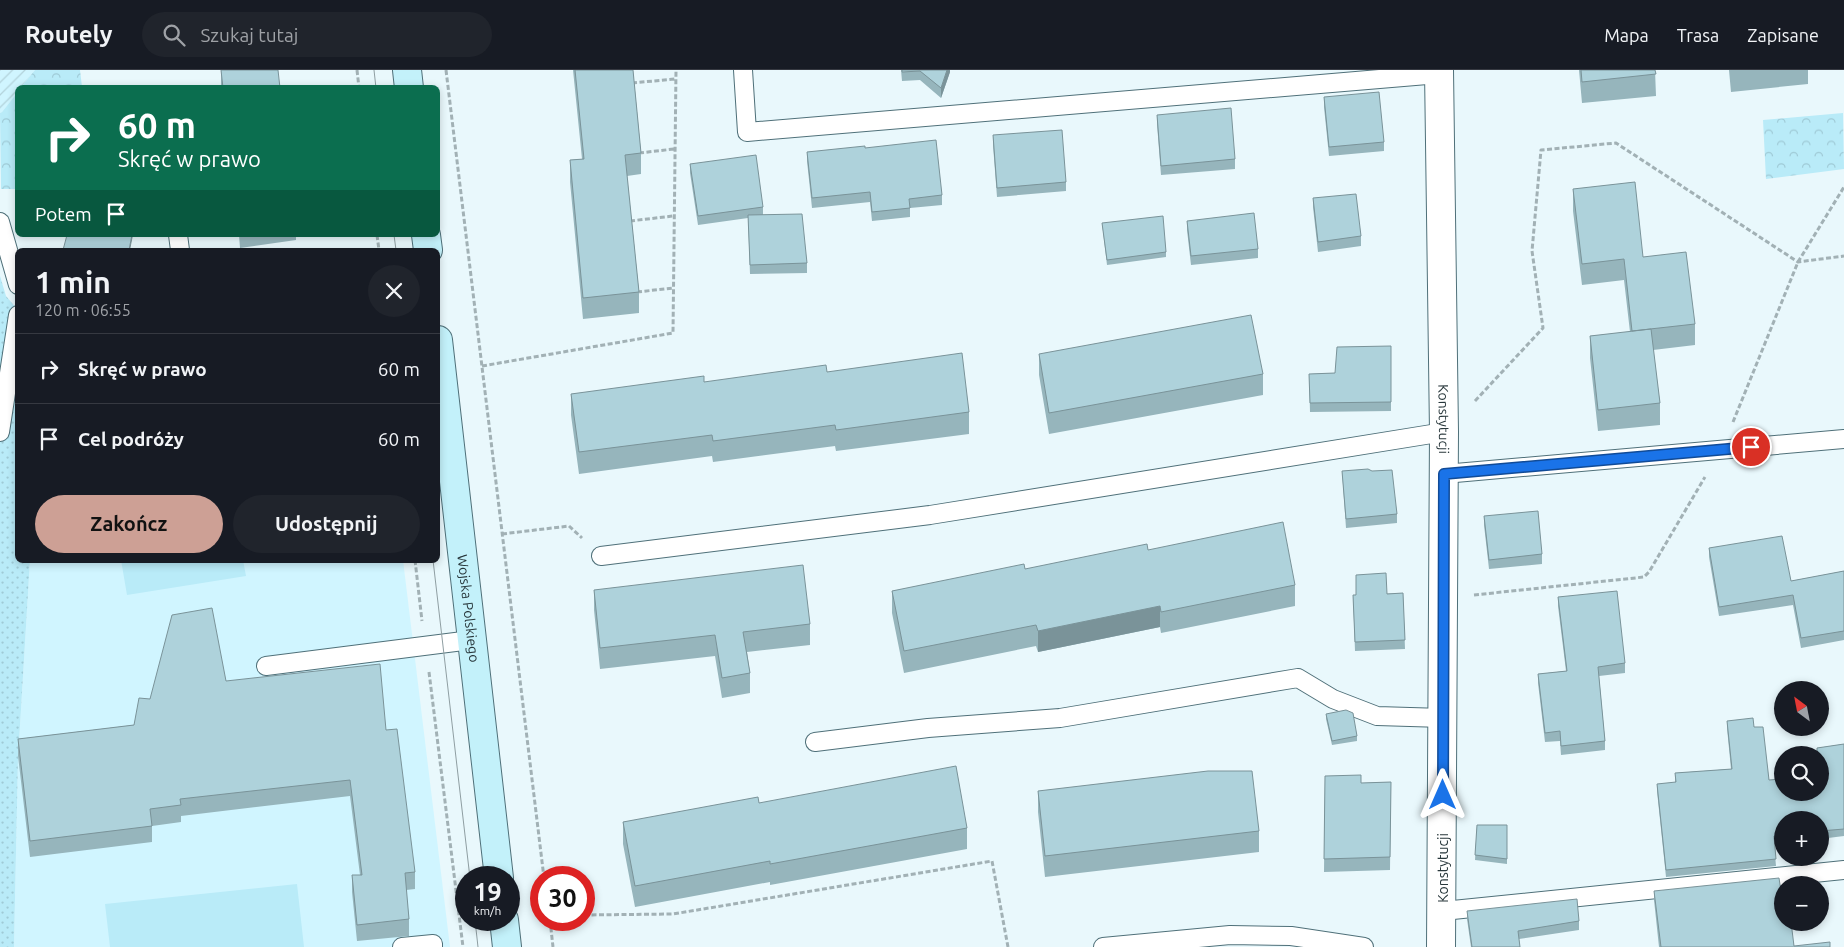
<!DOCTYPE html>
<html lang="pl">
<meta charset="utf-8">
<style>
:root{--surface:#171b24;--page:#20242c;--text:#f1f3f6;--muted:#9ea1a6;--line:#363941;--accent:#cda095}
body{margin:0;font-family:Ubuntu,sans-serif;background:var(--page);color:var(--text);height:100vh;display:flex;flex-direction:column;font-size:19px;white-space:nowrap}
*{box-sizing:border-box;margin:0}
p{font-size:16px;color:var(--muted)}
.icon{flex:none;width:28px;height:28px;fill:none;stroke:currentColor;stroke-width:2;stroke-linecap:round;stroke-linejoin:round}
.map{position:relative;flex:1;overflow:hidden}
.sheet{position:absolute;left:15px;top:178px;width:425px;height:315px;display:flex;flex-direction:column;background:var(--surface);border-radius:8px;box-shadow:0 2px 8px #0003}
.sheet>*{flex:none}
.guide{position:absolute;left:15px;top:15px;width:425px;height:152px;border-radius:8px;box-shadow:0 2px 8px #0003;background:#0b6e4f;color:#fff;overflow:hidden}
.needle{width:32px;rotate:328deg}
.tools{position:absolute;left:1774px;top:611px;display:grid;gap:10px}
.tools a{display:grid;place-items:center;width:55px;height:55px;border-radius:50%;background:var(--surface);box-shadow:0 2px 8px #0003;font-size:25px}
.speed{position:absolute;left:455px;top:796px;display:flex;gap:10px;font-size:25px;font-weight:700;text-align:center}
.speed>*{display:grid;place-content:center;width:65px;height:65px;border-radius:50%;background:var(--surface);box-shadow:0 2px 8px #0003;line-height:1}
.speed small{font-size:12px;font-weight:400}
.speed .limit{border:8px solid #d22;background:#fff;color:#111}
.pin{position:absolute;display:grid;place-items:center;width:42px;height:42px;color:#fff;margin:-21px;border:2px solid #fff;border-radius:50%;box-shadow:0 1px 5px #0007}
.me{position:absolute;width:55px;margin:-28px;rotate:0deg;stroke-linejoin:round;filter:drop-shadow(0 0 4px #0008)}
.turn{display:flex;align-items:center;gap:18px;height:105px;padding:0 20px;font-size:22px}
.turn .icon{width:65px;height:65px;stroke-width:2.5}
.turn b{display:block;font-size:35px;line-height:42px}
.then{display:flex;align-items:center;height:48px;padding:0 20px;background:#0003;gap:10px;font-size:19px}
.round{display:grid;place-items:center;flex:none;width:52px;height:52px;border-radius:26px;background:var(--page)}
.summary{display:flex;align-items:center;justify-content:space-between;height:85px;padding:0 20px}
h1{font-size:30px;font-weight:600;line-height:38px}
.button{display:flex;gap:10px;margin-top:auto;padding:10px 20px}
.button a{flex:1;height:58px;border-radius:30px;background:var(--accent);color:#111;font-size:20px;font-weight:600;line-height:58px;text-align:center}
.button a+a{background:var(--page);color:var(--text)}
ul{padding:0;list-style:none}
li{display:flex;align-items:center;gap:15px;height:70px;padding:0 20px;border-top:1px solid var(--line)}
li div{flex:1}
li b{display:block;font-size:19px}
li em{font-style:normal}
header{display:flex;align-items:center;gap:30px;box-sizing:border-box;height:70px;padding:0 25px;background:var(--surface);border-bottom:1px solid var(--line)}
header strong{font-size:24px}
nav{display:flex;gap:28px;margin-inline-start:auto;font-size:18px}
.search{width:350px;height:45px;background:var(--page);display:flex;align-items:center;gap:12px;box-sizing:border-box;padding:0 18px;border-radius:28px;color:var(--muted);font-size:19px}
.map>svg:first-child{display:block}
.built{fill:#d0f5ff}
.industrial{fill:url(#industrial-furrows)}
.grass{fill:url(#grass-dots)}
.forest{fill:url(#forest-crowns)}
.garden{fill:#b9ebf8}
.lines{fill:none;stroke-linecap:round;stroke-linejoin:round}
.lane-casing{stroke:#4f7079;stroke-width:20}
.street-casing{stroke:#4f7079;stroke-width:30}
.secondary-casing{stroke:#4f7079;stroke-width:30}
.path{stroke:#a2b1b5;stroke-width:3;stroke-dasharray:5 2.5;stroke-linecap:butt}
.lane{stroke:#fff;stroke-width:18}
.street{stroke:#fff;stroke-width:28}
.secondary{stroke:#c3f1fa;stroke-width:28}
.tram{stroke:#8f9ea2;stroke-width:1}
.wall{fill:#96b5bc}
.shaded-wall{fill:#7a9399}
.building{fill:#aed2db;stroke:#7a9399}
.route-casing{stroke:#114b97;stroke-width:12}
.route{stroke:#1a73e8;stroke-width:9}
.labels{text-anchor:middle;dominant-baseline:central;stroke-width:4;stroke-linejoin:round;paint-order:stroke}
.street-label{font-size:14px;fill:#28373b;stroke:#fff}
</style>
<header>
<strong>Routely</strong>
<div class="search"><svg class="icon" aria-label="search" viewBox="0 0 24 24"><circle cx="10" cy="10" r="6"/><path d="M15 15l6 6"/></svg>Szukaj tutaj</div>
<nav><a>Mapa</a><a>Trasa</a><a>Zapisane</a></nav>
</header>
<div class="map">
<svg width="1844" height="877" viewBox="0 0 1844 877">
<defs>
<pattern id="industrial-furrows" width="10" height="10" patternUnits="userSpaceOnUse" patternTransform="scale(1.25)"><rect width="10" height="10" fill="#d0f5ff"/><path d="M-1 1l2-2M0 10L10 0M9 11l2-2" fill="none" stroke="#b3d3db"/></pattern>
<pattern id="grass-dots" width="8" height="8" patternUnits="userSpaceOnUse" patternTransform="scale(1.25)"><rect width="8" height="8" fill="#b9ebf8"/><path d="M2 2h.1M6 6h.1" fill="none" stroke="#9fcad6" stroke-width="1.8" stroke-linecap="round"/></pattern>
<pattern id="forest-crowns" width="20" height="18" patternUnits="userSpaceOnUse" patternTransform="scale(1.25)"><rect width="20" height="18" fill="#b9ebf8"/><path d="M2 6a3 3 0 1 1 6 0M12 15a3 3 0 1 1 6 0" fill="none" stroke="#9fcad6"/></pattern>
</defs>
<rect width="100%" height="100%" fill="#e9f8fc"/>
<!-- built -->
<path class="built" d="M30,490H403L450,877H14L18,689Z"/>
<!-- industrial -->
<path class="industrial" d="M0,0H35L21,17L18,18L17,23L2,42L0,43Z"/>
<!-- grass -->
<path class="grass" d="M0,206L6,226L17,239L18,490H30L18,689L14,877H0Z"/>
<!-- forest -->
<path class="forest" d="M35,0H80L82,17H21Z
M17,23V119H1L0,43L2,42Z
M1843,43L1844,99L1766,109L1763,50Z"/>
<!-- garden -->
<path class="garden" d="M121,490H243L246,506L127,525Z
M297,814L304,877H110L105,834Z"/>
<g class="lines">
<!-- lane casing -->
<g class="lane-casing">
<path id="lane" d="M743,0L747,62L1439,4
M0,152L18,215
M178,165L180,180
M0,362L18,245
M1444,404L1844,369
M601,486L930,445L1444,362
M266,596L471,570
M815,672L928,658L1060,648L1298,608L1333,629L1377,646L1443,648
M1443,841L1844,800
M402,877L433,874V877
M1103,877L1230,865L1291,866L1364,877"/>
</g>
<!-- street casing -->
<g class="street-casing">
<g id="street">
<path id="s1" d="M1439,0L1444,362L1441,877"/>
</g>
</g>
<!-- secondary casing -->
<g class="secondary-casing">
<g id="secondary">
<path d="M407,0L409,18"/>
<path d="M426,165L428,180"/>
<path id="s2" d="M438,270L499,808"/>
<path d="M504,850L507,877"/>
</g>
</g>
<!-- path -->
<path class="path" d="M357,0L359,18
M446,0L544,808
M632,13L675,9
M639,83L674,79
M630,151L673,146
M377,165L379,180
M637,222L673,218
M482,296L673,263L676,0
M1475,331L1543,258L1532,181L1541,80L1616,73L1798,192L1844,186
M1733,352L1798,192L1844,117
M502,464L569,456L582,468
M415,490L422,551
M1474,525L1644,507L1649,502L1705,407
M429,602L463,877
M584,845L673,844L992,791L1008,877
M550,850L553,877"/>
<!-- lane -->
<use href="#lane" class="lane"/>
<!-- street -->
<use href="#street" class="street"/>
<!-- secondary -->
<use href="#secondary" class="secondary"/>
<!-- tram -->
<path class="tram" d="M374,0L376,18
M394,165L396,180
M433,490L470,808
M475,850L478,877"/>
</g>
<!-- wall -->
<path class="wall" d="M221,0L280,18H221Z
M573,0H633L641,83V104L627,106L639,222V243L583,249L570,112V90L582,89Z
M901,0H950V2L941,28L920,10L902,11Z
M1579,0H1655L1656,26L1582,33Z
M1729,0H1808V14L1731,22Z
M1324,27L1384,72V81L1329,86L1324,37Z
M1157,45L1235,89V99L1161,105L1157,54Z
M993,65L1066,112V121L997,127L993,75Z
M865,78L942,125V135L910,138V147L872,151L870,132L812,138L807,91V82Z
M690,94L763,137V145L807,193V203L750,204L748,148L698,155L690,103Z
M1573,119L1643,187L1695,254V275L1653,280L1660,333V355L1598,361L1590,288V266L1630,262L1624,210L1582,215L1573,141Z
M1313,128L1361,166V176L1318,182L1313,137Z
M1187,151L1258,179V188L1191,195L1187,160Z
M1102,153L1166,182V187L1107,195Z
M239,165H296V170L240,178Z
M1391,276V341L1310,342L1309,304L1335,303Z
M1039,284L1263,304V325L1049,364L1039,305Z
M827,302L969,342V364L836,381L835,376L713,392L712,386L579,404L571,345V324Z
M1342,401L1397,444V453L1346,458Z
M1484,446L1542,484V494L1489,499L1484,455Z
M1709,478L1791,511L1844,501V570L1801,578L1793,535L1719,546L1709,487Z
M1148,480L1295,515V536L1161,563L1160,557L1038,582L1036,576L904,603L892,543V521Z
M594,520L810,554V575L747,582L750,603V623L722,628L715,586L600,599L594,540Z
M1403,523L1405,579L1355,581L1353,525Z
M1558,527L1625,593V603L1599,606L1605,671V680L1561,685L1560,671L1545,672L1538,613V604L1566,601L1558,536Z
M226,611L386,660L415,802V819L406,820L409,849V866L357,871L352,822V805H360L350,726L181,746V752L152,756V772L30,787L18,686V669L134,655L150,629Z
M1326,644L1357,666V671L1332,675L1326,649Z
M1727,651L1754,657L1769,710L1820,722V685H1817V678L1844,674V766L1820,769V750H1782V773L1774,774L1776,796L1666,807L1657,721V714L1675,713V703L1731,699L1727,658Z
M1325,706L1361,713L1391,712L1390,800L1324,802Z
M1038,721L1259,761V782L1045,807L1038,742Z
M759,733L967,758V779L770,815V812L635,837L623,774V752Z
M1477,755L1507,789V794L1475,790Z
M1654,821H1781L1794,876L1830,877H1659L1654,830Z
M1467,841L1579,851V860L1519,869L1520,877H1471L1467,849Z"/>
<!-- shaded-wall -->
<path class="shaded-wall" d="M947,0H950V2L941,28V18Z
M132,165H133L130,180H129Z
M1160,536V557L1038,582V561Z"/>
<!-- building -->
<path class="building" d="M221,0H278L280,18H223Z
M575,0H633L641,83L625,85L639,222L583,228L570,90L584,89Z
M902,0H947L941,18L920,1L902,2Z
M1581,0H1655L1656,4L1582,12Z
M1379,22L1384,72L1329,77L1324,27Z
M1231,38L1235,89L1161,96L1157,45Z
M1062,60L1066,112L997,118L993,65Z
M936,70L942,125L909,129L910,138L872,142L870,122L812,128L807,82L865,76V78Z
M756,85L763,137L698,146L690,94Z
M1635,112L1643,187L1686,182L1695,254L1632,261L1624,189L1582,194L1573,119Z
M1356,124L1361,166L1318,172L1313,128Z
M1254,143L1258,179L1191,186L1187,151Z
M802,144L807,193L750,195L748,145Z
M1163,146L1166,182L1107,190L1102,153Z
M67,165H132L129,180H63Z
M1251,245L1263,304L1049,343L1039,284Z
M1651,259L1660,333L1598,340L1590,266Z
M1391,276V332L1310,333L1309,304L1335,303L1337,277Z
M962,283L969,342L836,360L835,355L713,371L712,365L579,382L571,324L704,306V312L826,295L827,302Z
M1368,399L1372,401L1392,400L1397,444L1346,449L1342,401Z
M1538,441L1542,484L1489,490L1484,446Z
M1283,452L1295,515L1161,542L1160,536L1038,561L1036,555L904,581L892,521L1024,494L1025,499L1147,474L1148,480Z
M1782,466L1791,511L1844,501V561L1801,568L1793,525L1719,537L1709,478Z
M803,495L810,554L743,562L750,603L722,608L715,565L600,578L594,520Z
M1386,503L1387,524L1403,523L1405,570L1355,572L1353,525H1356V505Z
M1617,521L1625,593L1598,597L1605,671L1561,676L1560,661L1545,663L1538,604L1567,601L1558,527Z
M212,538L226,611L380,594L386,660L397,659L415,802L405,803L409,849L357,855L352,805H362L350,710L180,729L181,735L150,739L152,756L30,771L18,669L134,655L139,628L150,629L172,545Z
M1346,640L1353,643L1357,666L1332,671L1326,644Z
M1753,648L1754,657H1763L1769,710L1782,709V722H1820V685H1817V678L1844,674V759L1820,761V750H1782V766H1774L1776,789L1666,800L1657,714L1676,712L1675,703L1732,699L1727,651Z
M956,696L967,758L770,794V791L635,816L623,752L758,727L759,733Z
M1208,701H1252L1259,761L1045,786L1038,721Z
M1361,705V713L1391,712L1390,787L1324,789L1325,706Z
M1477,755H1507V789L1475,785Z
M1779,808L1781,821H1782V852H1791L1794,876L1830,872V877H1661L1654,821Z
M1577,829L1579,851L1518,861L1520,877H1472L1467,841Z"/>
<g class="lines">
<!-- route casing -->
<g class="route-casing">
<path id="route" d="M1443,725L1444,404L1751,377"/>
</g>
<!-- route -->
<use href="#route" class="route"/>
</g>
<g class="labels">
<!-- street labels -->
<g class="street-label">
<text stroke="none"><textPath href="#s1" startOffset="349">Konstytucji</textPath></text>
<text stroke="none"><textPath href="#s2" startOffset="270">Wojska Polskiego</textPath></text>
<text transform="translate(1443 798) rotate(-90)">Konstytucji</text>
</g>
</g>
</svg>
<div class="tools">
<a><svg class="needle" viewBox="-14 -14 28 28"><path d="M0-13l5 13h-10z" fill="#e53935"/><path d="M0 13l5-13h-10z" fill="#9ea1a6"/></svg></a>
<a><svg class="icon" aria-label="search" viewBox="0 0 24 24"><circle cx="10" cy="10" r="6"/><path d="M15 15l6 6"/></svg></a>
<a>+</a>
<a>−</a>
</div>
<div class="speed"><div>19<small>km/h</small></div><div class="limit">30</div></div>
<div class="pin" style="left:1751px;top:377px;background:#d93025"><svg class="icon" aria-label="arrive" viewBox="0 0 24 24"><path d="M6 21V4h12l-3 4 3 4H6"/></svg></div>
<svg class="me" style="left:1443px;top:725px" viewBox="-20 -20 40 40"><path d="M0-17L14 15 0 8-14 15z" fill="#1a73e8" stroke="#fff" stroke-width="4"/></svg>
<div class="guide">
<div class="turn"><svg class="icon" aria-label="right" viewBox="0 0 24 24"><path d="M7 20v-9h11M14 6l5 5-5 5"/></svg><div><b>60 m</b>Skręć w prawo</div></div>
<div class="then">Potem<svg class="icon" aria-label="arrive" viewBox="0 0 24 24"><path d="M6 21V4h12l-3 4 3 4H6"/></svg></div>
</div>
<section class="sheet">
<div class="summary"><div><h1>1 min</h1><p>120 m · 06:55</p></div><a class="round"><svg class="icon" aria-label="close" viewBox="0 0 24 24"><path d="M6 6l12 12M18 6L6 18"/></svg></a></div>
<ul>
<li><svg class="icon" aria-label="right" viewBox="0 0 24 24"><path d="M7 20v-9h11M14 6l5 5-5 5"/></svg><div><b>Skręć w prawo</b></div><em>60 m</em></li>
<li><svg class="icon" aria-label="arrive" viewBox="0 0 24 24"><path d="M6 21V4h12l-3 4 3 4H6"/></svg><div><b>Cel podróży</b></div><em>60 m</em></li>
</ul>
<div class="button"><a>Zakończ</a><a>Udostępnij</a></div>
</section>
</div>
